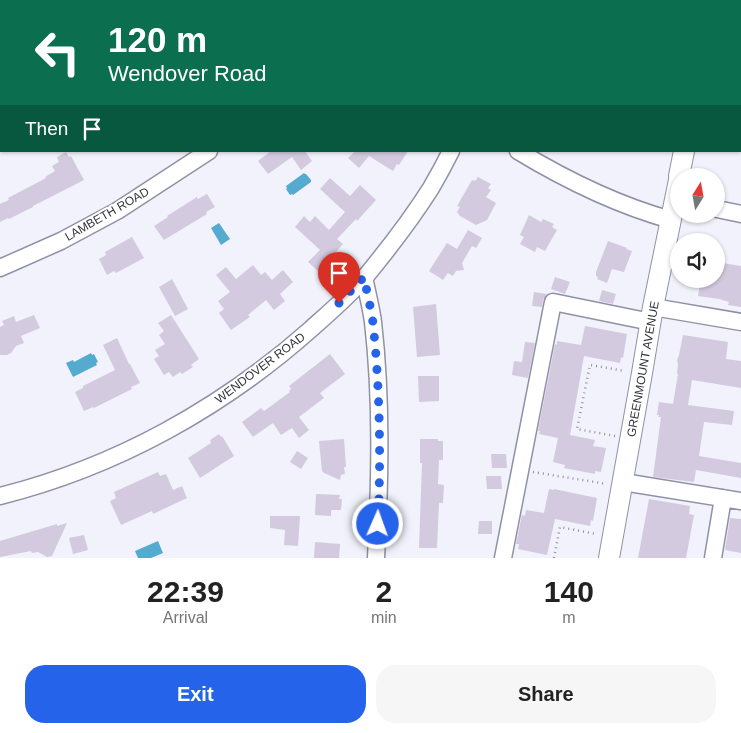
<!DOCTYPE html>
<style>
:root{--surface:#fff;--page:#f6f6f6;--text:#222;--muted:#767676;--accent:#2563eb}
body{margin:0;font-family:Helvetica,sans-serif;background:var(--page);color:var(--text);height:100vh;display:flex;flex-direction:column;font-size:19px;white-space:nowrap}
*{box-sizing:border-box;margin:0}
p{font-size:16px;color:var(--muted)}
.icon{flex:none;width:28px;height:28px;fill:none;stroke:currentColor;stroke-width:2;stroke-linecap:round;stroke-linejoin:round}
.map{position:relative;height:558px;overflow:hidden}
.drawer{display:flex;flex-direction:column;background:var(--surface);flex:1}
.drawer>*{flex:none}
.hud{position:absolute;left:0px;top:0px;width:741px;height:152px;box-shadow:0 1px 4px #0004;background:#0b6e4f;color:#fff;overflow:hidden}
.needle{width:32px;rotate:11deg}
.tools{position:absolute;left:670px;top:168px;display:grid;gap:10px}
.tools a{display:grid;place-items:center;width:55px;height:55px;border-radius:50%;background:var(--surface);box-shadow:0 1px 4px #0004;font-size:25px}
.pin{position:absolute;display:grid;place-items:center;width:42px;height:42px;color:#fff;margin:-51px -21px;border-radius:50% 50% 50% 0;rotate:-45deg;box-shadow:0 0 5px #0007}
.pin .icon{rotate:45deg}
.me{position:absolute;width:55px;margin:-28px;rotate:2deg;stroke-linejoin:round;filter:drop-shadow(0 0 4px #0008)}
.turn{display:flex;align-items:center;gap:18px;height:105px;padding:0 25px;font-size:22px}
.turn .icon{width:65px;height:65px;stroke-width:2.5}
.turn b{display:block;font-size:35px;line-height:42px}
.then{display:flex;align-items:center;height:48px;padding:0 25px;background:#0003;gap:10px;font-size:19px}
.eta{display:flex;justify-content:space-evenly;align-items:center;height:85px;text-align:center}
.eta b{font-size:30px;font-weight:700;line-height:35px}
.cta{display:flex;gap:10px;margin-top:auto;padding:10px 25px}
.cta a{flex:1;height:58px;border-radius:20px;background:var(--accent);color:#fff;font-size:20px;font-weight:700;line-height:58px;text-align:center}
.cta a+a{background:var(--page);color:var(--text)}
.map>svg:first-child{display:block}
.water{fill:#55aad0}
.building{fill:#d3cadf}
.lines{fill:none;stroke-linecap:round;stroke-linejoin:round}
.minor-casing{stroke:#8f92a6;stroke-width:19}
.major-casing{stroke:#8f92a6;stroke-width:22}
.path{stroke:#909199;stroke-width:2.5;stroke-dasharray:1 4;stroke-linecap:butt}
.minor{stroke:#fff;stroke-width:16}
.major{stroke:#fff;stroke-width:20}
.route{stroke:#2563eb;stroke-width:9;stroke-dasharray:0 16.2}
.labels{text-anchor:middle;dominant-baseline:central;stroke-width:4;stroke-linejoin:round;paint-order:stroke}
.street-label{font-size:12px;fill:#33343c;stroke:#fff}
</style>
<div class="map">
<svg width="741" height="558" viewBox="0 0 741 558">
<rect width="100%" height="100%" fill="#f1f2fb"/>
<!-- water -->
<path class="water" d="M304,173L305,174H306L311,180V182L293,195L292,194L290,195L286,189L287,188L286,186Z
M219,223L230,239L221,245L211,228Z
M91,353L92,355L94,354L98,362L96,363L97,365L73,377L66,363L73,360L74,362Z
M158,541L163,553L151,558H138L135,551Z"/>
<!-- building -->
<path class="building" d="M271,151H305L312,161L301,170L292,157L268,174L258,161Z
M355,151H408L399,165L397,164L393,171L369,156L359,168L348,158Z
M66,152L69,157L71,156L84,180L33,206V207L9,219L8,218L0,222V204L9,200L8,198L46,178L45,177L55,171L52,166L59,162L57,157Z
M478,177L491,184L488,188L491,190L486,197L496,203L487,220L476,225L460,216L457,212L460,207L457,206L472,180L475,181Z
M330,178L350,196L360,185L376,200L357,221L356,219L337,239L343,244L335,253L336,255L326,265L325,264L318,271L308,262L320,250L295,227L304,216L310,222L315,216L329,230L345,212L320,189Z
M207,194L215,207L206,212L207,214L164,240L154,226L168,217L167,216L197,197L198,199Z
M529,215L541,222L543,219L554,224L552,227L557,230L545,251L537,247L535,252L520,244L524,237L520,235Z
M468,230L482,238L476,248L472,246L462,263L464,270L456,271L453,276L448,273L443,280L429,271L447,243L457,249Z
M132,237L144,258L116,273L114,271L107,275L99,259L106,255L105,252Z
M608,241L627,248L626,249L632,251L624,272L612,269L607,283L597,279L598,277L596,276V272Z
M716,262L741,266V307L728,305L729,302L719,299L698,296L701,279H716Z
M253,265L261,275L265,272L272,280L283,270L293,282L280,294L285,301L274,310L266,300L248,315L250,317L231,330L219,313L224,309L218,301L230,292L216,275L226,267L236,279Z
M555,277L570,282L565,294L551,289Z
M172,279L188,309L175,316L159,287Z
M602,290L616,294L613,304L599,301Z
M534,292L547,294L543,300L542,307L532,306Z
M436,304L440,355L417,357L413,307Z
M34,315L40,328L21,336L24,343L16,346L11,353L7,355H0V327L4,325L2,321L14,316L16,322Z
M171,315L199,359L191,365L193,367L182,374L180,372L173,377L169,372L164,375L154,359L159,356L155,350L165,344L159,335L164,331L158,323Z
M585,326L627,334L623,358L621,357L620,363L584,356L570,435L595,440L593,446L606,448L601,472L595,471V474L564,468L565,465L553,462L558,438L539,434L540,431H538L555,344L557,345V341L581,345Z
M683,335L728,342L726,359L741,361V388L692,380L688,405L734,411L732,425L704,422L699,456L741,463V478L696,470L694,482L653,477L661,417H658L659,415H657L659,402L673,404L678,374H677L678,364L677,360L679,355Z
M117,338L129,364H130L140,383L131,387L132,389L94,408L93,407L84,411L75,392L83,388V386L115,370L103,345Z
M525,342L535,343L528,378L512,375L514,361L522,362Z
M330,354L345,374L320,393L324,398L299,417L309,430L299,438L292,428L281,435L273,423L253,437L242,422L261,408L264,411L290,392L289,391L291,389L289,386Z
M418,376H439V401L419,402Z
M219,434L221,437L222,436L234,456L200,478L188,458L211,443L210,440Z
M344,439L346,467H344L345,474L341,475L340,480L324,473L322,471L319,441Z
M420,439H438V441H443V460H439L438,484L444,485L443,503H439L437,548H419L422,463H420Z
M297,451L308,458L301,469L290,462Z
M491,454H506L507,468H492Z
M158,472L160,476L166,474L173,490L182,486L187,498L153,514L152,511L121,525L110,501L116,498L114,492Z
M486,476H501L502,489H487Z
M549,489L554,490V489L597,498L593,521L591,520L590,526L555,519L547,555L518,549L519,544H516L522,515L525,516L526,510L544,513Z
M316,494L340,495L339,499H342L341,510H331V516L315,515Z
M649,499L690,506L689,514L694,515L686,558H638Z
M270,516H300L298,546L284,545L285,530L270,528Z
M730,518L741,519V553L725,550Z
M479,521H492V534H478Z
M67,523L52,556L47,557L38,552L32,553L31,551L0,557V541L57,524V526Z
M84,535L88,550L73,554L69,538Z
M315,542L340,544L339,558H314Z"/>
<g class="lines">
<!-- minor casing -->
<g class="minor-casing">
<path id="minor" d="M338,0L339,1
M513,1L514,0
M740,131H741
M518,151C566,180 617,205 671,220
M717,209L741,214
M0,268L61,241L117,211L209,151
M364,277C367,292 371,307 373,322C382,400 380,480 376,558
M653,307L741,322
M623,482L741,501
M0,496C116,467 222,408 311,329C330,312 350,295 366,276C389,248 412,218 431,188C438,176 445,163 451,151
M503,558L553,302L651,322
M713,558L723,498"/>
</g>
<!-- major casing -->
<g class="major-casing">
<path id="major" d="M709,1V0
M679,176L684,151
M609,558L642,373L653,307L679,180"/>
</g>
<!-- path -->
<path class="path" d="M615,436L577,429L590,365L625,371
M533,472L607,484
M554,558L560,527L596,534"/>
<!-- minor -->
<use href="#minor" class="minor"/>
<!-- major -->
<use href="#major" class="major"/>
</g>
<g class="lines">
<!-- route -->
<path class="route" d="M339,303L364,277C367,293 371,308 373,323C380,389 381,457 378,524"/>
</g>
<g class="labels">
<!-- street labels -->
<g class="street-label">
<text transform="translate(107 214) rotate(-30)">LAMBETH ROAD</text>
<text transform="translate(260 368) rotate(-37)">WENDOVER ROAD</text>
<text transform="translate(643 369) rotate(-80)">GREENMOUNT AVENUE</text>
</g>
</g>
</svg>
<div class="tools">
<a><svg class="needle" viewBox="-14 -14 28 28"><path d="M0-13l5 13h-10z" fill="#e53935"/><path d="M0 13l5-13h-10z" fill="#767676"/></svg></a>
<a><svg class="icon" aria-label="sound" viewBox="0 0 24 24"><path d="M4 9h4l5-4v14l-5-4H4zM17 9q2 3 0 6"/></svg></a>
</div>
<div class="pin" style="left:339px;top:303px;background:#d93025"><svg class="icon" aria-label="arrive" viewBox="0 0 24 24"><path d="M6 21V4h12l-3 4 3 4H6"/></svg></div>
<svg class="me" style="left:378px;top:524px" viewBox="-20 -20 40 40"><circle r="17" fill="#2563eb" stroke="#fff" stroke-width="3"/><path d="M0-11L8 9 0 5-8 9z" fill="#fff"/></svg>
<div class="hud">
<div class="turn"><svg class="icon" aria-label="left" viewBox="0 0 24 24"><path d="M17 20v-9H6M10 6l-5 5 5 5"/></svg><div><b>120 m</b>Wendover Road</div></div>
<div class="then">Then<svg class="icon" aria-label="arrive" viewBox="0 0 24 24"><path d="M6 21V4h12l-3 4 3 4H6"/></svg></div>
</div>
</div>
<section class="drawer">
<div class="eta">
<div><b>22:39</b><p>Arrival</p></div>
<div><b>2</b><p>min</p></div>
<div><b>140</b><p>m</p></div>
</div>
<div class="cta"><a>Exit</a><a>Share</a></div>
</section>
